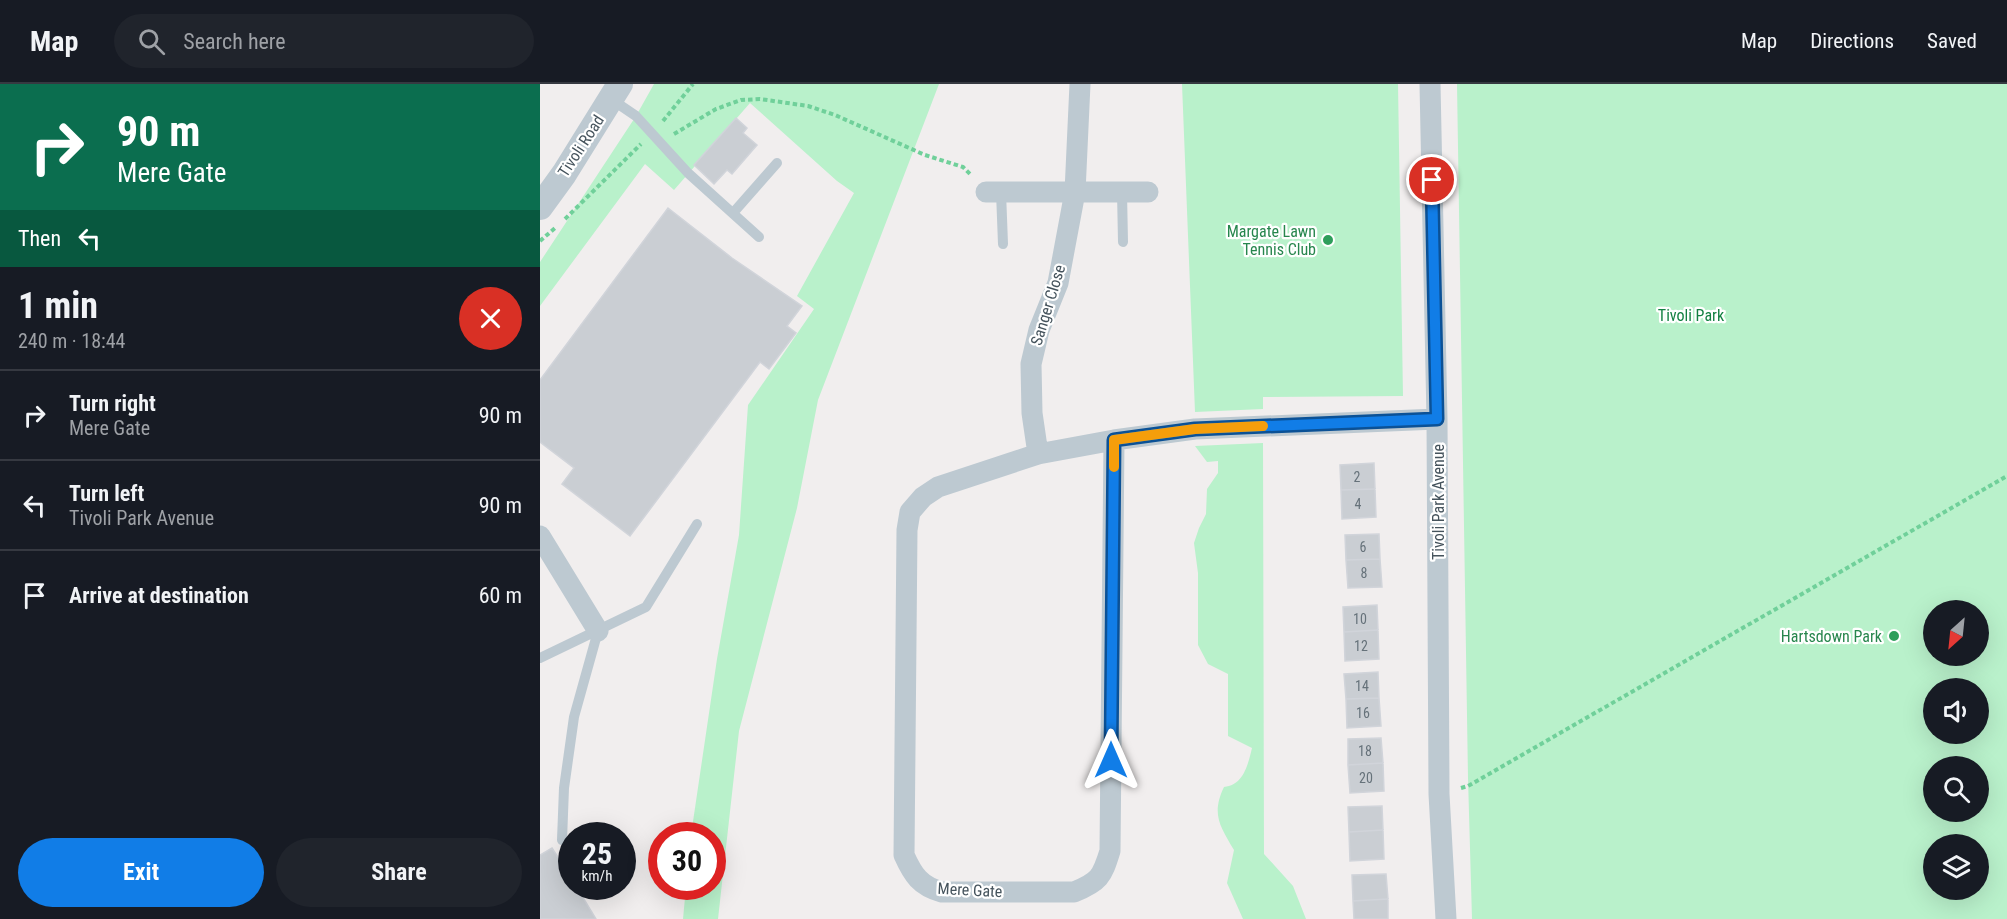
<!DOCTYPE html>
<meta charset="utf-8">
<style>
:root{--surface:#171b24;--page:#20242c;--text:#f1f3f6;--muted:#9ea1a6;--line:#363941;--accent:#117de7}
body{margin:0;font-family:"Roboto Condensed",sans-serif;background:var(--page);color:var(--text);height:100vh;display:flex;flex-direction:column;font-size:22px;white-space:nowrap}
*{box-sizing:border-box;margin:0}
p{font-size:20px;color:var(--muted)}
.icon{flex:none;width:33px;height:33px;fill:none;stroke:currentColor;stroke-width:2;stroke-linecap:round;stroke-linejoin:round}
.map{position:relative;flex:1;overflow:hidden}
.drawer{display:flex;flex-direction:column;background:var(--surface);width:540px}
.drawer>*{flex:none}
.guide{background:#0b6e4f;color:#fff;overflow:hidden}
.needle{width:39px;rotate:207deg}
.tools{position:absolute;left:1383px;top:516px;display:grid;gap:12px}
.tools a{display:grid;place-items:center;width:66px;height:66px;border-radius:50%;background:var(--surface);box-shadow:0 6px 24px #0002;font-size:30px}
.speed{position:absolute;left:18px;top:738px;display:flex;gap:12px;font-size:30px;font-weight:700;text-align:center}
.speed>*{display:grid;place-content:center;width:78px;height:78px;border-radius:50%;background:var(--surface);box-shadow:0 6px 24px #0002;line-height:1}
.speed small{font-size:15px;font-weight:400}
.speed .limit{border:9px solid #d22;background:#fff;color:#111}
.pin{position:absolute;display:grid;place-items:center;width:51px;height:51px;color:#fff;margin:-26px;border:3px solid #fff;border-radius:50%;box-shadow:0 2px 6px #0007}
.me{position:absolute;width:66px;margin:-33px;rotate:0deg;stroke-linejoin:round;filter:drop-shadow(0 0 4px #0008)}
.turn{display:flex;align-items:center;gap:21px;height:126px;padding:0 18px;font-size:27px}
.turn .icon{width:78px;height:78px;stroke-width:2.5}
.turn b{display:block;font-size:42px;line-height:51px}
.then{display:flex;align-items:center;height:57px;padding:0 18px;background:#0003;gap:12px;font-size:22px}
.round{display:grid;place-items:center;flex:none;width:63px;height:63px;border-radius:32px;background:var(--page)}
.overview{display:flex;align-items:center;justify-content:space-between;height:102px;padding:0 18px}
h1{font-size:36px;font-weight:700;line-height:45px}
.action{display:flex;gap:12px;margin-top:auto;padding:12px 18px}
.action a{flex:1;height:69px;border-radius:36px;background:var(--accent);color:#fff;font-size:24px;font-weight:700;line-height:69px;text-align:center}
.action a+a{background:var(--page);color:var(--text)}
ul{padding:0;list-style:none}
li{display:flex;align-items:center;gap:18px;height:90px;padding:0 18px;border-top:2px solid var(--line)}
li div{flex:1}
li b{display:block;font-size:22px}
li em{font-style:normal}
header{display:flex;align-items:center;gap:36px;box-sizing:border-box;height:84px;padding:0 30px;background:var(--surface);border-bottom:2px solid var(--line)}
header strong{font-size:28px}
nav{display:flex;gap:33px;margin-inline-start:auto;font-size:21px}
.search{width:420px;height:54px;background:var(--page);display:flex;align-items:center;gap:15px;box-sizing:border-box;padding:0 21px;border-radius:33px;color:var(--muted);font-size:22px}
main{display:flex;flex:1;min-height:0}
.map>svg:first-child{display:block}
.green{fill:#b9f1cb;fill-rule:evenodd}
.building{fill:#caced3;stroke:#d1d4da;stroke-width:1.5}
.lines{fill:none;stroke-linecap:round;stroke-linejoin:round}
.path{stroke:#70d09a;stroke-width:4;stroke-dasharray:4.5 3;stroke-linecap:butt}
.service{stroke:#bdc9d1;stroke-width:10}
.minor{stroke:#bdc9d1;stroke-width:21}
.tertiary{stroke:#bdc9d1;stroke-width:26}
.route-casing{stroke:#0b5196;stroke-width:15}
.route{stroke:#117de7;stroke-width:10}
.slow{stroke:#f59e0b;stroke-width:10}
.leisure-dot{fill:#2e9e5b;stroke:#fff;stroke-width:2}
.labels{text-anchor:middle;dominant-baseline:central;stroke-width:4.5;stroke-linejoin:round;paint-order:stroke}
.number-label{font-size:14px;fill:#66727a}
.street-label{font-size:16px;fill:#45535c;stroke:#fff}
.leisure-label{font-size:16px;fill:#27864d;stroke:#fff;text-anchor:end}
.park-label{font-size:16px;fill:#138042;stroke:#fff}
</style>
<header>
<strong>Map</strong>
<div class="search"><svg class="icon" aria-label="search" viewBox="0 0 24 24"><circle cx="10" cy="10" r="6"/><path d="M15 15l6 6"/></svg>Search here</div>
<nav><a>Map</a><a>Directions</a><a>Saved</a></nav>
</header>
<main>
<section class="drawer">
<div class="guide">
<div class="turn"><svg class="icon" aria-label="right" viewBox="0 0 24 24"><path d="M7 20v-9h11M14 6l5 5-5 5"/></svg><div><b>90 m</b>Mere Gate</div></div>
<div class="then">Then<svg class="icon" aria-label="left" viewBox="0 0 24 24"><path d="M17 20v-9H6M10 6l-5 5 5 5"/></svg></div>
</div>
<div class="overview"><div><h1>1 min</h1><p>240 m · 18:44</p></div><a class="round" style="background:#d93025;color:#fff"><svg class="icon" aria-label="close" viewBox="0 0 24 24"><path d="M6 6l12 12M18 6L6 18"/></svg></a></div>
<ul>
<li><svg class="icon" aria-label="right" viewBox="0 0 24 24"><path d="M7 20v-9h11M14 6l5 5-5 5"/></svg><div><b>Turn right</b><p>Mere Gate</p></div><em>90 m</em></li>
<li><svg class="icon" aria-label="left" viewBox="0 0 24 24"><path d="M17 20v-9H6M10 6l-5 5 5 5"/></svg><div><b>Turn left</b><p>Tivoli Park Avenue</p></div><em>90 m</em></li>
<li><svg class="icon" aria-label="arrive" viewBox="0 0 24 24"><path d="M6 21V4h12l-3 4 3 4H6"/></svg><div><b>Arrive at destination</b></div><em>60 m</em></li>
</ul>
<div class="action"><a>Exit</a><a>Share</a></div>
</section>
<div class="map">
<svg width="1467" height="835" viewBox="0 0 1467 835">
<rect width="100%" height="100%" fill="#f1eeee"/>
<!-- green -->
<path class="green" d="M114,0H399L278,316L257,424L199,647L178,835H143L146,803L172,802V752L151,751L177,575L199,451L208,321L274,225L257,212L314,109L297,97L210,19L134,106L105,80L0,222V178L96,32Z
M642,0H858L863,312L723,313V325L655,328Z
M917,0H1467V835H932L928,694ZM1438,526V572H1394V526ZM1438,604V650H1394V604ZM1394,682H1438V728H1394ZM1438,760V806H1394V760Z
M723,359L724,770L753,802L766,835H703L687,799L694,766C680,742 671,730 684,703C704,701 708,680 712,664L688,652V590L668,580L658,561V489L654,459L659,444L666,430L667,405L678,389V377L667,378L655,362Z"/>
<!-- building -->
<path class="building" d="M196,34L207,44L203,49L217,61L192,90L187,86L174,100L154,81Z
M128,124L192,174L262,222L247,242L256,249L229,285L220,278L90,452L22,400L34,384L0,358V296Z
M834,379L835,405L801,406L800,381Z
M835,405L836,433L802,435L801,406Z
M839,450L840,475L806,476L805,451Z
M840,475L842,503L808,504L806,476Z
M837,521L838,546L804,548L803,523Z
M838,546L839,575L805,577L804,548Z
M838,588L839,614L806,615L804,590Z
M839,614L841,642L807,644L806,615Z
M841,654L843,679L808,681V655Z
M843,679L844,707L810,709L808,681Z
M842,722L843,746L809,748L808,723Z
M843,746L844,775L810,777L809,748Z
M12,764L32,795V802H36L56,835H0V771Z
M846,790L848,815L813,817L812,791Z
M848,815V835H814L813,817Z"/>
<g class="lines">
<!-- path -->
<path class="path" d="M123,37L153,0
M134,50L176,25L201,16L220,15L268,22L295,31L385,71L423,83L432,92
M25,135L101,60
M0,157L15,144
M921,704L928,702L1467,392"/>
<!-- service -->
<path class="service" d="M71,15L96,32L148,89L219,153
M461,108L463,160
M582,108L583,158
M193,129L237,79
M0,574L106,523L157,440
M22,756L24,704L34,633L58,547"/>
<!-- minor -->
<path class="minor" d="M890,0L897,335L899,710L906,835
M446,108H608
M574,356L570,767C562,793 559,798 534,808H402C380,802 373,791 364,771L367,446L370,428L383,413L398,403L498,370L574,356L655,345L897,335
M498,370L492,329L491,280L499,246L518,199L535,108L540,0
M0,452L58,547"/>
<!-- tertiary -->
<path class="tertiary" d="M0,123L24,90L80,0"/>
</g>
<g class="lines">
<!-- route casing -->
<g class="route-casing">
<path id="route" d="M571,676L574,356L655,345L897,335L892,96"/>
</g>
<!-- route -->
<use href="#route" class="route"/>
<!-- slow -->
<path class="slow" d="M574,383V356L655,345L723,342"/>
</g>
<!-- markers -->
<g class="leisure-dot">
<circle cx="788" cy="156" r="6"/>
<circle cx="1354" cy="552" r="6"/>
</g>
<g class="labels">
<!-- number labels -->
<g class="number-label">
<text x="817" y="393">2</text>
<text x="818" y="420">4</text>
<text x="823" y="463">6</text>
<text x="824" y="489">8</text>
<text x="820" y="535">10</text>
<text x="821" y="562">12</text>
<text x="822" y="602">14</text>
<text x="823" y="629">16</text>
<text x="825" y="667">18</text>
<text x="826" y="694">20</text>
</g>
<!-- street labels -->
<g class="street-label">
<text transform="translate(41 62) rotate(-57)">Tivoli Road</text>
<text transform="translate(508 221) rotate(-73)">Sanger Close</text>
<text transform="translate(898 418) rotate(-90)">Tivoli Park Avenue</text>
<text transform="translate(430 806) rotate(3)">Mere Gate</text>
</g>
<!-- leisure labels -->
<g class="leisure-label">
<text x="776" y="147">Margate Lawn<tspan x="776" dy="18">Tennis Club</tspan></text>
<text x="1342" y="552">Hartsdown Park</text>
</g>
<!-- park labels -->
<g class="park-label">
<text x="1151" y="231">Tivoli Park</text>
</g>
</g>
</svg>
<div class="tools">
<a><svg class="needle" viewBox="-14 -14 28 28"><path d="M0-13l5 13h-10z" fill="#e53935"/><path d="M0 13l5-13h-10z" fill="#9ea1a6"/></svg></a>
<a><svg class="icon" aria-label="sound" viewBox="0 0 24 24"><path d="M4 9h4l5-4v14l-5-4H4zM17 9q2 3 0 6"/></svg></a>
<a><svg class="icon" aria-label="search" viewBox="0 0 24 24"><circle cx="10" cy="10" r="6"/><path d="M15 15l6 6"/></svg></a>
<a><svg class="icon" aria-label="layers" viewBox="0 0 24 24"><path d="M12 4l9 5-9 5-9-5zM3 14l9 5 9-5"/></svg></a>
</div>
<div class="speed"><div>25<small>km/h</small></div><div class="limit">30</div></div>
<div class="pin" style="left:892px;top:96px;background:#d93025"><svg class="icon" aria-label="arrive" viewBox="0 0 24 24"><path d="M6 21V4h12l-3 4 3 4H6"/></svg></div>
<svg class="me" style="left:571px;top:676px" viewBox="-20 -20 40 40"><path d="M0-17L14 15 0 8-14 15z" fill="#117de7" stroke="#fff" stroke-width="4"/></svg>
</div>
</main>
